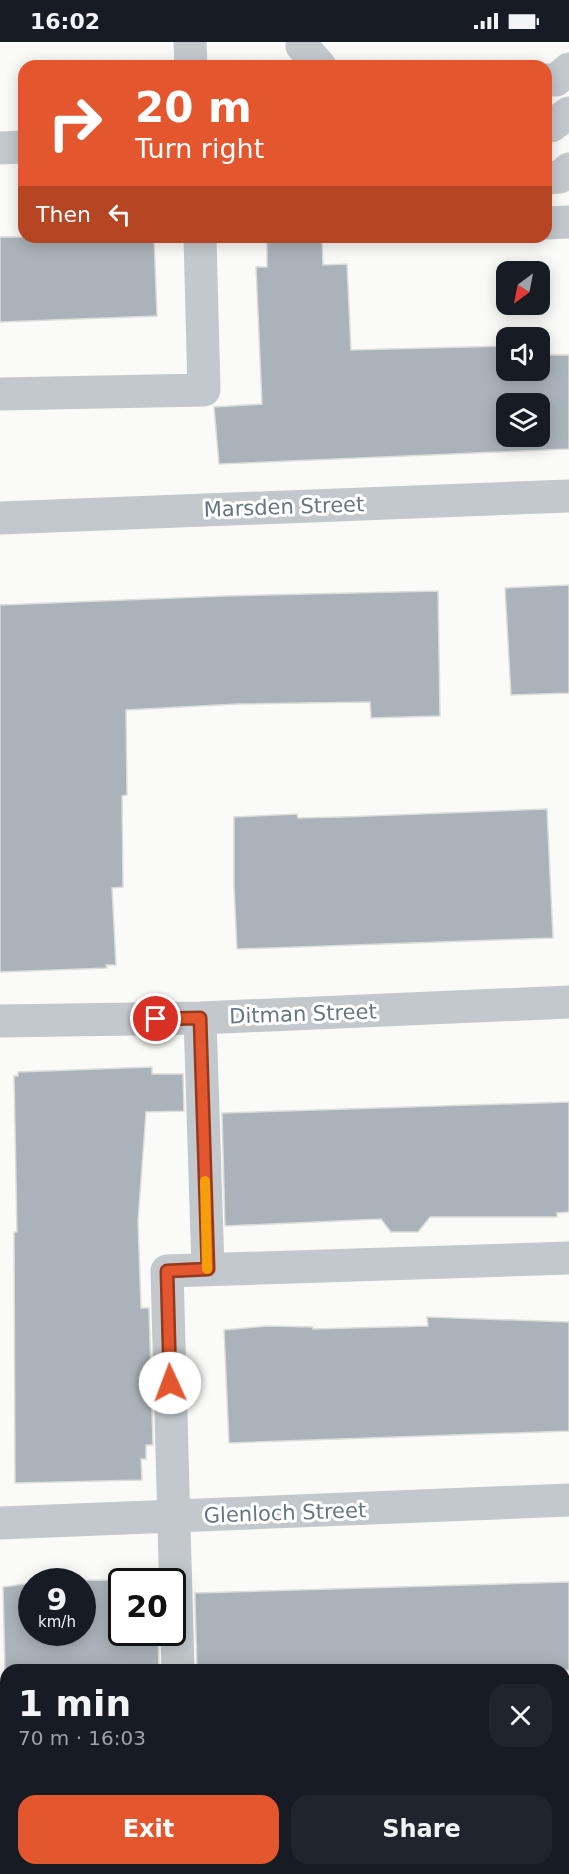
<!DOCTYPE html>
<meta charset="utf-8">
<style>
:root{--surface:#171b24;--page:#20242c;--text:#f1f3f6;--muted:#9ea1a6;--accent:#e4572e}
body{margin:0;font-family:"DejaVu Sans",sans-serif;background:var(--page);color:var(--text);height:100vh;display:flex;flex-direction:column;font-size:22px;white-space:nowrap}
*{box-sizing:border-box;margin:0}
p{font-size:20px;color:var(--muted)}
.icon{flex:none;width:33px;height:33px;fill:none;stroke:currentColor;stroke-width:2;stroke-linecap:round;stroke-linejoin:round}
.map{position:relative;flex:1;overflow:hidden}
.drawer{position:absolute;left:0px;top:1622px;width:570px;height:212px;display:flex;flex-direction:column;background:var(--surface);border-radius:18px 18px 0 0;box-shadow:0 3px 15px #0003}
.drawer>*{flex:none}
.top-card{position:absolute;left:18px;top:18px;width:534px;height:183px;border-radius:18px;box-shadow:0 3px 15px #0003;background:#e4572e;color:#fff;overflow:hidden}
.needle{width:39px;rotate:212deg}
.fabs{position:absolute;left:496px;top:219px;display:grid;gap:12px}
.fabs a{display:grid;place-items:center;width:54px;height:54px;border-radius:12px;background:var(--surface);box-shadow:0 3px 15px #0003;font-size:30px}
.speed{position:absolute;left:18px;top:1526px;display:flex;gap:12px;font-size:30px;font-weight:700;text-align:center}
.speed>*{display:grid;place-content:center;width:78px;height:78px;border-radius:50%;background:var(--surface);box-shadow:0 3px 15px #0003;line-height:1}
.speed small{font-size:15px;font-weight:400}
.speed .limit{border:3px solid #111;border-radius:9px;background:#fff;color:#111}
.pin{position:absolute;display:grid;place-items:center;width:51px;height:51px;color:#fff;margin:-26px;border:3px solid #fff;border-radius:50%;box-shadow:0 2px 6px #0007}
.me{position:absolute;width:66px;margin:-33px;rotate:358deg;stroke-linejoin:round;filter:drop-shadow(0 0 4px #0008)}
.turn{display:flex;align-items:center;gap:21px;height:126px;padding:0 18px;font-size:27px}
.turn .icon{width:78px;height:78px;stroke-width:2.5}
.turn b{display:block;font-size:42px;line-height:51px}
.then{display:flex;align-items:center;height:57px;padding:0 18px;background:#0003;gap:12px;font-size:22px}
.round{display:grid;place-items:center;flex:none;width:63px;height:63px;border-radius:18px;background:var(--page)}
.summary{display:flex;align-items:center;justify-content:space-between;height:102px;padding:0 18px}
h1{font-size:36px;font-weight:800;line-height:45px}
.primary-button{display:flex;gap:12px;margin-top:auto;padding:12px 18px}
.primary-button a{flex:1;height:69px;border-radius:18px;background:var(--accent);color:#fff;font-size:24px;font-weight:800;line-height:69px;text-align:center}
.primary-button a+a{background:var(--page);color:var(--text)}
.status{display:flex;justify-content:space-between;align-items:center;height:42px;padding:0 30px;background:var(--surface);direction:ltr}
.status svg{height:16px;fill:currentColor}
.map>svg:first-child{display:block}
.building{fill:#aab3b9;stroke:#dcdcda;stroke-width:1.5;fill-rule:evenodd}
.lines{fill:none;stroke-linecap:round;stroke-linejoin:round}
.minor{stroke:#c3c8cc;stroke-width:33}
.route-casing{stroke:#94391e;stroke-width:15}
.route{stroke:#e4572e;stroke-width:10}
.slow{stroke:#f59e0b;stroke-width:10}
.labels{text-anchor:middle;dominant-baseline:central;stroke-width:6;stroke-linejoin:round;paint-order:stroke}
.street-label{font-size:21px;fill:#657683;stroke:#fff}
</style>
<div class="status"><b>16:02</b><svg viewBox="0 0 49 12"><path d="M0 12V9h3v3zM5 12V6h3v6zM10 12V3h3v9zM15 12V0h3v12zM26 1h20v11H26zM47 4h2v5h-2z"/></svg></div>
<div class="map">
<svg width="569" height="1832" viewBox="0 0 569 1832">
<rect width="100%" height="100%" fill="#fafaf8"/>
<!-- building -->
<path class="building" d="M0,195H154L157,274L0,280Z
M267,195H322L323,223L347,222L351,308L507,304V328H540V313H569V407L219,422L214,365L262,362L256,225H267ZM507,362H540V394H507Z
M569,543V651L511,653L505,546Z
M438,549L440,674L371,676L370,660L237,662L126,668L127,753L122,754L123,845L112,846L116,923H106L107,926L0,930V563L225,554Z
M547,767L553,896L237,907L234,845V775L297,772L298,776L342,775Z
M152,1025V1032H183L184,1069L146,1070L138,1179L141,1266H149L153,1403H146V1417H141L142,1438L15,1441L14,1190H17L14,1034H18V1030Z
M569,1060V1170L557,1171V1175H430L418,1190H391L381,1177L225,1184L222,1071Z
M427,1275L569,1280V1389L229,1401L224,1288L266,1284L313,1285V1287L428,1284Z
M110,1538V1543H120L122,1590H158L159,1628H5L3,1545L32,1541V1590H82V1539H42Z
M569,1540V1628H197L195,1551Z"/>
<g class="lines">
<!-- minor -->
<path class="minor" d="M190,0L191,24
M302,4L320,24
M546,38H556L569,27
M546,84H551L569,71
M0,106L24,105
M546,136L560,135L569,127
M546,181L569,180
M0,352L204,348L200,195
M0,476L569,454
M200,976L208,1227
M0,979L200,976L569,960
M0,1481L569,1458
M178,1628L167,1229L569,1216
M564,1709H569
M183,1827V1832"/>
</g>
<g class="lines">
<!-- route casing -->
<g class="route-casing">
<path id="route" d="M156,977L200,976L208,1227L167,1229L170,1341"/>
</g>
<!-- route -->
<use href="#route" class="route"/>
<!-- slow -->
<path class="slow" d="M205,1139L207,1227"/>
</g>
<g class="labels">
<!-- street labels -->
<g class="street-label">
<text transform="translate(284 465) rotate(-2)">Marsden Street</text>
<text transform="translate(303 972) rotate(-2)">Ditman Street</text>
<text transform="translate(285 1471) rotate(-2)">Glenloch Street</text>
</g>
</g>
</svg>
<div class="fabs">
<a><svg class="needle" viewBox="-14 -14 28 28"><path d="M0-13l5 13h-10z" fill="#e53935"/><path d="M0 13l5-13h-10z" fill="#9ea1a6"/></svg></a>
<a><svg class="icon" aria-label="sound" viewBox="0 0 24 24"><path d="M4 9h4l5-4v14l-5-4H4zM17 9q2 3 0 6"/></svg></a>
<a><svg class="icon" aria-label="layers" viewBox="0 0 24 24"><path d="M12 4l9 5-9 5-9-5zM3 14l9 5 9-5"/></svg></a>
</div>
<div class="speed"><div>9<small>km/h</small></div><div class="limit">20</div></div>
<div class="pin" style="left:156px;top:977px;background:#d93025"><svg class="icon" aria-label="arrive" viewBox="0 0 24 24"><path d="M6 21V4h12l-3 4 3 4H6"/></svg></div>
<svg class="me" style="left:170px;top:1341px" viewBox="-20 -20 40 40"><circle r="19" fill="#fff"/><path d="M0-13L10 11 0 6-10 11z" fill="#e4572e"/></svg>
<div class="top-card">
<div class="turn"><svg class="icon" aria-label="right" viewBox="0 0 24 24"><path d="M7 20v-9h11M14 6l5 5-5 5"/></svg><div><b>20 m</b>Turn right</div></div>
<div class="then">Then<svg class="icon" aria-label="left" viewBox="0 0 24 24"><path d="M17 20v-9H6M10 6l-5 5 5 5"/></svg></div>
</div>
<section class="drawer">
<div class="summary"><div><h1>1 min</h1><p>70 m · 16:03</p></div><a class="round"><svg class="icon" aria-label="close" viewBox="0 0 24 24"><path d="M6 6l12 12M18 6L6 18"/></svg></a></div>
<div class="primary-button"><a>Exit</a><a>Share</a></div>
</section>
</div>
